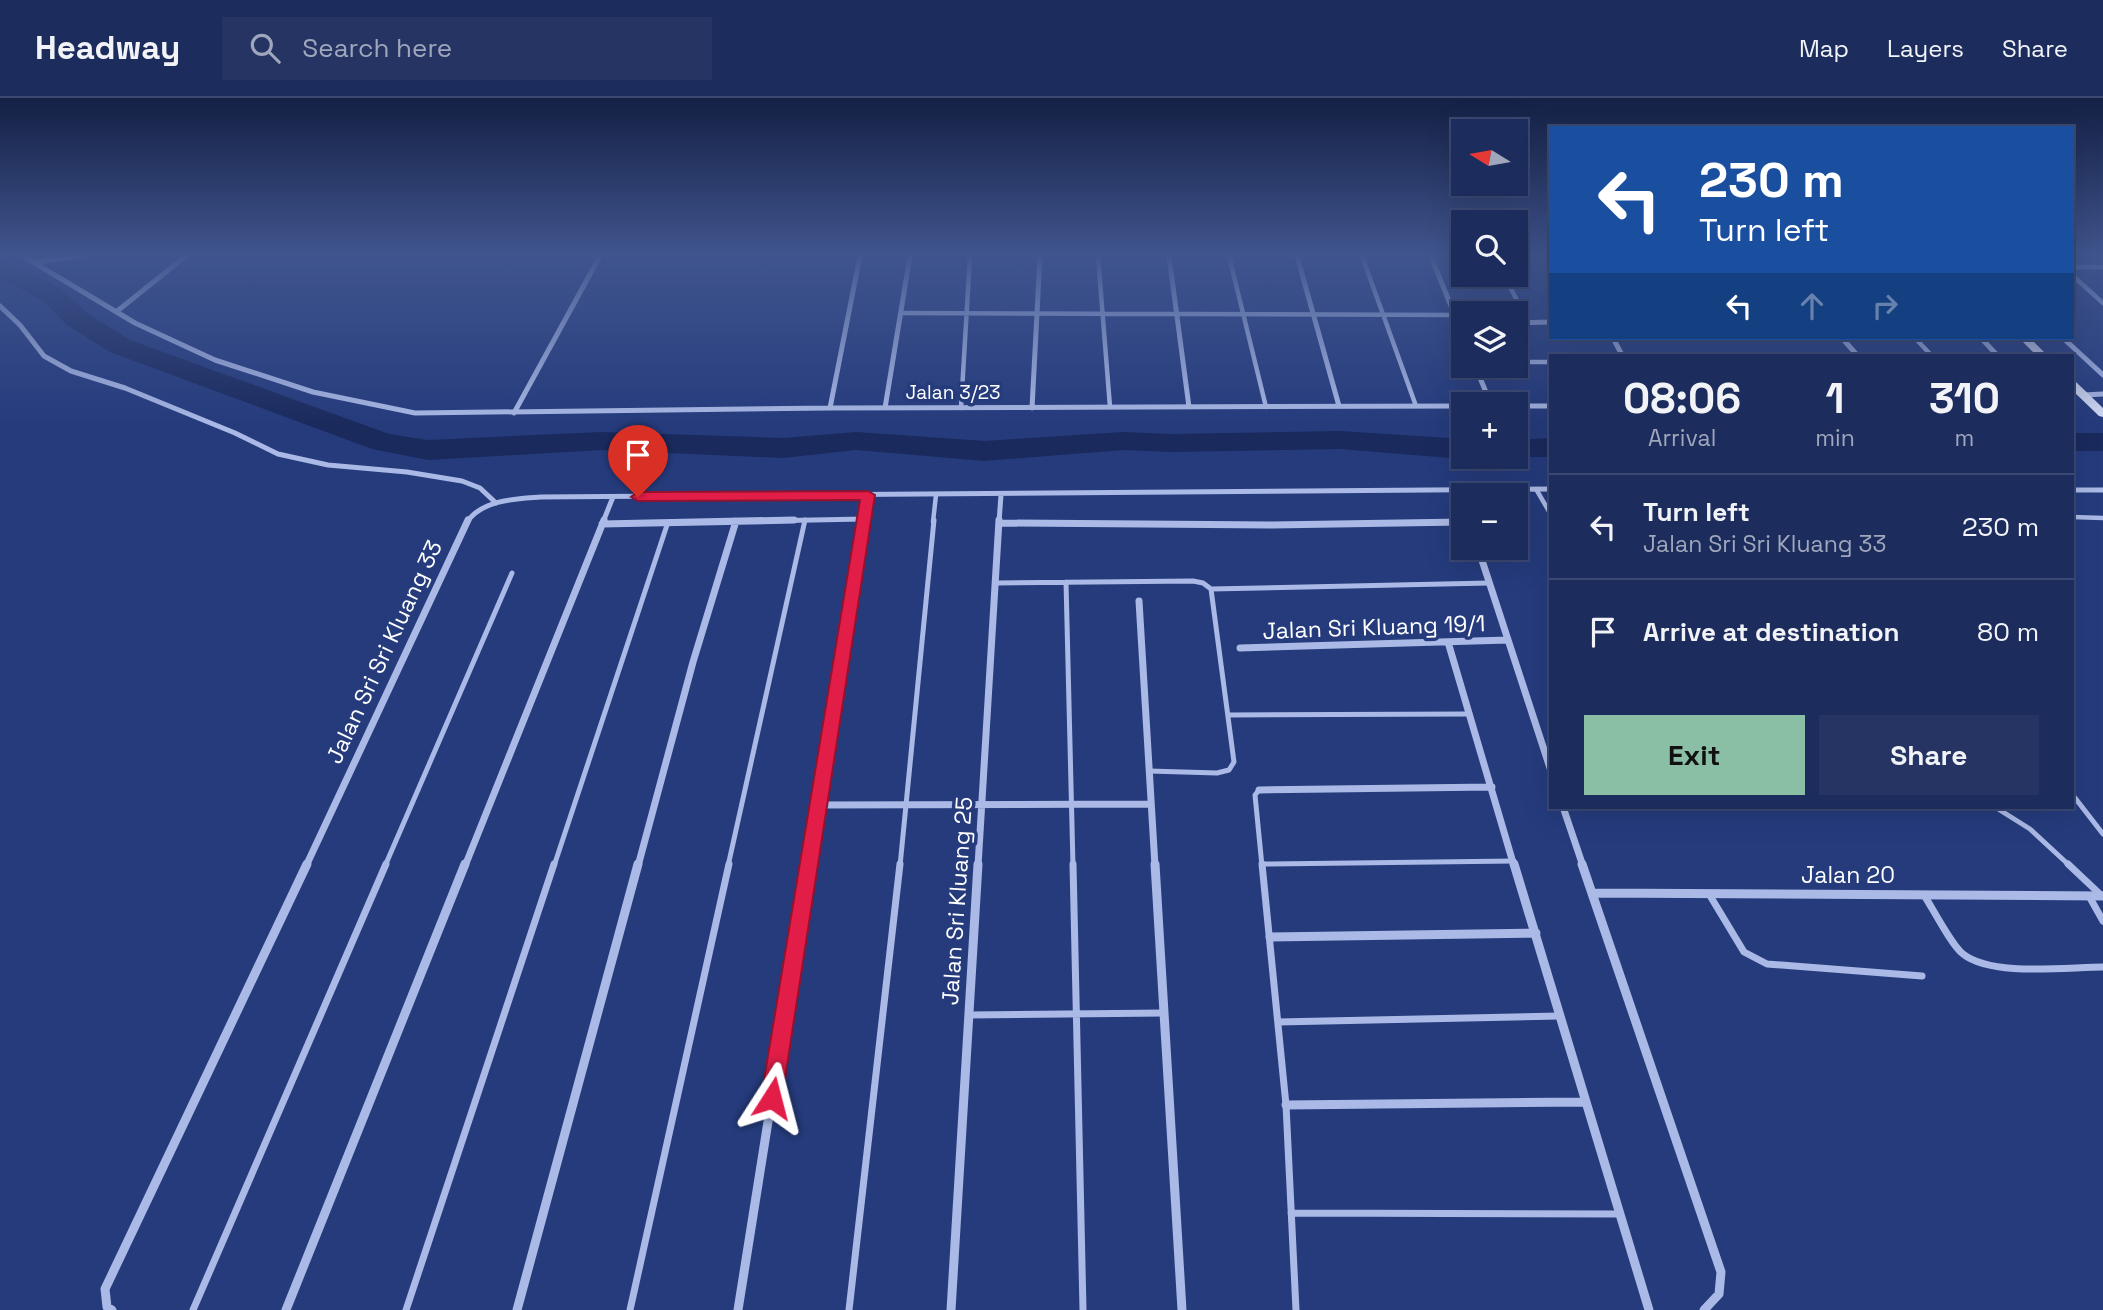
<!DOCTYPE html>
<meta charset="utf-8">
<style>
:root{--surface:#1c2c5d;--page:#253463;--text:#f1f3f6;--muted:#a0a7bc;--line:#3a4872;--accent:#8abfa5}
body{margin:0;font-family:"Space Grotesk",sans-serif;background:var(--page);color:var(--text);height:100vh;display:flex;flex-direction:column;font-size:26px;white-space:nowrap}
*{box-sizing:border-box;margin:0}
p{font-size:23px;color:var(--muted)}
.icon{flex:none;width:38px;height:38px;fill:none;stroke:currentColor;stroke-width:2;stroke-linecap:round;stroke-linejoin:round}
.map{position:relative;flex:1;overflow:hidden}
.drawer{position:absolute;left:1549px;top:256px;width:525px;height:455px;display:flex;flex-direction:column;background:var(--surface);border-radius:0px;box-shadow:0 7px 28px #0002,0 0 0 2px var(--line)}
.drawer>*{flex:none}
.guide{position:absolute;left:1549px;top:28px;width:525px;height:214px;border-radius:0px;box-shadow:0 7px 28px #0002,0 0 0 2px var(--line);background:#1a4fa0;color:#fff;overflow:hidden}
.needle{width:46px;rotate:281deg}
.fabs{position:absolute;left:1451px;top:21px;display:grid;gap:14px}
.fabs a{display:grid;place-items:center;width:77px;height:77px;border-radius:0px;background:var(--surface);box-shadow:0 7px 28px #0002,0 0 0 2px var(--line);font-size:35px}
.pin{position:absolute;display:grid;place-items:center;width:60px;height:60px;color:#fff;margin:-72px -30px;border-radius:50% 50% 50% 0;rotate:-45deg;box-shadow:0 0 7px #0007}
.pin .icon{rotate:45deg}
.me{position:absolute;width:77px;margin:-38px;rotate:9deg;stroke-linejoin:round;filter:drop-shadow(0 0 5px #0008)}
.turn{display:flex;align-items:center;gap:24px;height:147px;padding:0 35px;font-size:32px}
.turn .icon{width:91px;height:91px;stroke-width:2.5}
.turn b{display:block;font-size:49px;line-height:60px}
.lanes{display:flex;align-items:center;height:66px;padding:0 35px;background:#0003;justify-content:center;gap:35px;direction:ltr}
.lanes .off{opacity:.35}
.eta{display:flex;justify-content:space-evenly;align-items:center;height:119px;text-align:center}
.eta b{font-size:42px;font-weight:800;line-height:49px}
.action{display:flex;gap:14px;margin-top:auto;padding:14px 35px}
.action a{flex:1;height:80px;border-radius:0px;background:var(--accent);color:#111;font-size:28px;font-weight:800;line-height:80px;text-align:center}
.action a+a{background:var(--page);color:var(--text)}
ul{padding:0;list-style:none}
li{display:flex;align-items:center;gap:21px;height:105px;padding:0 35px;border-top:2px solid var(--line)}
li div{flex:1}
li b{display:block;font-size:26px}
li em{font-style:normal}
header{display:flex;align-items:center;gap:42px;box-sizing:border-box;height:98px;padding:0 35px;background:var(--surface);border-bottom:2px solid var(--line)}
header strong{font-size:33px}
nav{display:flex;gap:38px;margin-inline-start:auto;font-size:24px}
.search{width:490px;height:63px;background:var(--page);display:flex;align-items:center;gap:18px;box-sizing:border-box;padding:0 24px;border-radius:0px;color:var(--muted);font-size:26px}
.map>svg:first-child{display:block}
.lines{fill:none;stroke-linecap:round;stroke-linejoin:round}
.river{fill:#1a2a5d;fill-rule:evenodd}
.lane-far2{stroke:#aab9e5;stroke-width:4.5}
.lane-far1{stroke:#aab9e5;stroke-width:5}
.lane{stroke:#aab9e5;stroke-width:7}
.street-far2{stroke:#aab9e5;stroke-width:5}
.street-far1{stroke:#aab9e5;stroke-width:7}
.street{stroke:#aab9e5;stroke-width:9}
.secondary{fill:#d3dbf5;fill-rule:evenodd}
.route{fill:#e11d48;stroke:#92132f;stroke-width:2}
.labels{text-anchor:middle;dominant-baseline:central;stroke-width:7;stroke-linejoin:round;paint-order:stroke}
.far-street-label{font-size:19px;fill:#fff;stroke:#253b7c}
.street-label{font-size:23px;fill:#fff;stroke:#253b7c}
</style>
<header>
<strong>Headway</strong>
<div class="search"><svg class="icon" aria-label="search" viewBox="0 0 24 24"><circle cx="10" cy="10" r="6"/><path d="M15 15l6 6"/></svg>Search here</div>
<nav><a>Map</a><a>Layers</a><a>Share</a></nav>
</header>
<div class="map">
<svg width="2103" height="1212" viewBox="0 0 2103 1212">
<rect width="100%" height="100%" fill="#253b7c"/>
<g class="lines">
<!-- river -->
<path class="river" d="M0,162L60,190L87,215L130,242L389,336L428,342L601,334L783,340L856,334L985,343L1123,334L1171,336L1340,333L1463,341V359H1470L1463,361L1340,351L1171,354L1123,352L985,363L856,352L783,360L601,352L428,362L372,351L110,254L67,227L42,202L0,180Z
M2072,335H2103V353H2072Z
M1550,340V359H1509H1516V342Z"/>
<!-- lane-far2 -->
<path class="lane-far2" d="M1098,158L1110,309
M1229,158L1266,309
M1362,158L1416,308
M2072,169H2103
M1504,177L1528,224
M2072,177L2103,205
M902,215L1455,217
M1915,240L1931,257
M1516,264H1550
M961,310L970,158
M1536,391L1550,415
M2072,419L2103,420
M933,424L936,397"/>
<!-- lane-far1 -->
<path class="lane-far1" d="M1066,484L1073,768
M996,485L1193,483L1203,485L1211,491L1234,664L1229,672L1217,675L1149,673
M1211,491L1489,485
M1228,617L1470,616
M1259,692L1255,697L1262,768
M2072,696L2103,736
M1995,709L2030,731L2070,768
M1263,766L1514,763
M385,768L512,475
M554,768L668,424
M728,768L805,422
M900,768L934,422"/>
<!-- lane -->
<path class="lane" d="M1073,766L1083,1212
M1262,766L1286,1007L1296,1212
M2068,766L2102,798
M1709,796L1744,854L1767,866L1922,878
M1924,797C1933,811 1952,848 1963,856C1992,879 2067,869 2103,869
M2089,798L2103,823
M969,917L1164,915
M1278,924L1559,918
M1291,1115L1619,1116
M193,1212L386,766
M406,1212L554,766
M630,1212L729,766
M849,1212L900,766"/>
<!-- street-far2 -->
<path class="street-far2" d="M23,158L135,225L215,262L313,294L415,315L830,310L1463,308
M1169,158L1189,309
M1297,158L1339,308
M1431,158L1463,238
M35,164L82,158
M0,208L20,227L44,258L71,273L125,290L235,335L278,356L328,367L407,374L462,383L480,390L496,405
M116,214L186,158
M1516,225L1550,224
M1613,240L1622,257
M1842,240L1857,257
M1981,240L1997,257
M2063,240L2103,277
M1475,268L1491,306
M2083,297L2103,296
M1516,308H1550
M830,310L860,158
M885,310L910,158
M1032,310L1040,158
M514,315L600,158
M2072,392H2103
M467,424C483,401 516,401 541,399L1550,391
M603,424L613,399
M702,424L864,421
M864,424L868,397
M999,424L1001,397
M1457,424H1463"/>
<!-- street-far1 -->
<path class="street-far1" d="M1000,425L1272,427L1463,424
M602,426L794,422
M1478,450L1550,670
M1139,503L1155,768
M1448,544L1514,768
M1240,550L1508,542
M1259,692L1492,689
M818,707L1151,706
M1563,709L1583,768
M306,768L468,422
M465,768L604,422
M638,768L693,564L736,423
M809,768L864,422
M978,768L999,422"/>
<!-- street -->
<path class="street" d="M1155,766L1182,1212
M1514,766L1649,1212
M1582,766L1721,1174L1719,1196L1704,1212
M1592,795L2103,798
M1270,839L1536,835
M1286,1007L1584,1004
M112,1212L107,1209L105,1191L307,766
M286,1212L465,766
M517,1212L638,766
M738,1212L809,766
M951,1212L978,766"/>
<!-- secondary -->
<path class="secondary" d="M2019,240H2030L2047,257H2036Z
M2072,283L2076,284L2103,310V319L2099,318L2072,292Z"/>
</g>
<!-- sky -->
<linearGradient id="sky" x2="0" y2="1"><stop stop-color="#142044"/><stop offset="0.48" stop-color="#40558e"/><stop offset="1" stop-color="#40558e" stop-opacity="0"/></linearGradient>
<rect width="2103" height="327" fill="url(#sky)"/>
<!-- route -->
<path class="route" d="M868,393L875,397L782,1000L779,1007L772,1010L764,1007L761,1000L860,402L638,403L631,399L638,394Z"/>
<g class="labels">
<!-- far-street labels -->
<g class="far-street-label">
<text x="953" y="294">Jalan 3/23</text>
</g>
<!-- street labels -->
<g class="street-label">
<text transform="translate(1374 529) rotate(-2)">Jalan Sri Kluang 19/1</text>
<text transform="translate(384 554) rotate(-65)">Jalan Sri Sri Kluang 33</text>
<text x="1848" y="777">Jalan 20</text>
<text transform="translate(957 803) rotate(-86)">Jalan Sri Kluang 25</text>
</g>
</g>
</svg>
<div class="fabs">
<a><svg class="needle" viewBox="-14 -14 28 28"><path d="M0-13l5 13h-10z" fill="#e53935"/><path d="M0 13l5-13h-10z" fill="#a0a7bc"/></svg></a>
<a><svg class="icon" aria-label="search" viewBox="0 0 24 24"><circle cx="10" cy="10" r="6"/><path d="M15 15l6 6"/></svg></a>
<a><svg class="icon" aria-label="layers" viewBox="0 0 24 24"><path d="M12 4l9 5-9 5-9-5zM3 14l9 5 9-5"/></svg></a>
<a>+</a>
<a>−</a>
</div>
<div class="pin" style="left:638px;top:399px;background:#d93025"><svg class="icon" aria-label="arrive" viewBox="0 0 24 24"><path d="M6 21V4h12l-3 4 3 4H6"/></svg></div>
<svg class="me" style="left:772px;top:1000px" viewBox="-20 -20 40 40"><path d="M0-17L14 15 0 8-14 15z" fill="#e11d48" stroke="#fff" stroke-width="4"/></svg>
<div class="guide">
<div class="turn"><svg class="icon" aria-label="left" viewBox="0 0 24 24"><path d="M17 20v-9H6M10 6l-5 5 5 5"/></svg><div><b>230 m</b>Turn left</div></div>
<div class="lanes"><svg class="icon" aria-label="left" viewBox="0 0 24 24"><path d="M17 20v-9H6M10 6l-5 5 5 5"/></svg><svg class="icon off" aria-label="ahead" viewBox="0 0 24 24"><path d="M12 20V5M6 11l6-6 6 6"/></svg><svg class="icon off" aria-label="right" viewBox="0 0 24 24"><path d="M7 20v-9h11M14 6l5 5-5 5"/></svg></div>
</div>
<section class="drawer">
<div class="eta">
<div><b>08:06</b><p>Arrival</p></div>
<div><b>1</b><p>min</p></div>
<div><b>310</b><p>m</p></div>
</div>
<ul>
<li><svg class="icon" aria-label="left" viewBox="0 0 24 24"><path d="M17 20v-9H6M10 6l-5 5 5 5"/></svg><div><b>Turn left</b><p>Jalan Sri Sri Kluang 33</p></div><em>230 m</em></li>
<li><svg class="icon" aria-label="arrive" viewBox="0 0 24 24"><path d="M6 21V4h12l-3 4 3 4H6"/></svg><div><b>Arrive at destination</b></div><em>80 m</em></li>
</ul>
<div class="action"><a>Exit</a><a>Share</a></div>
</section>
</div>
